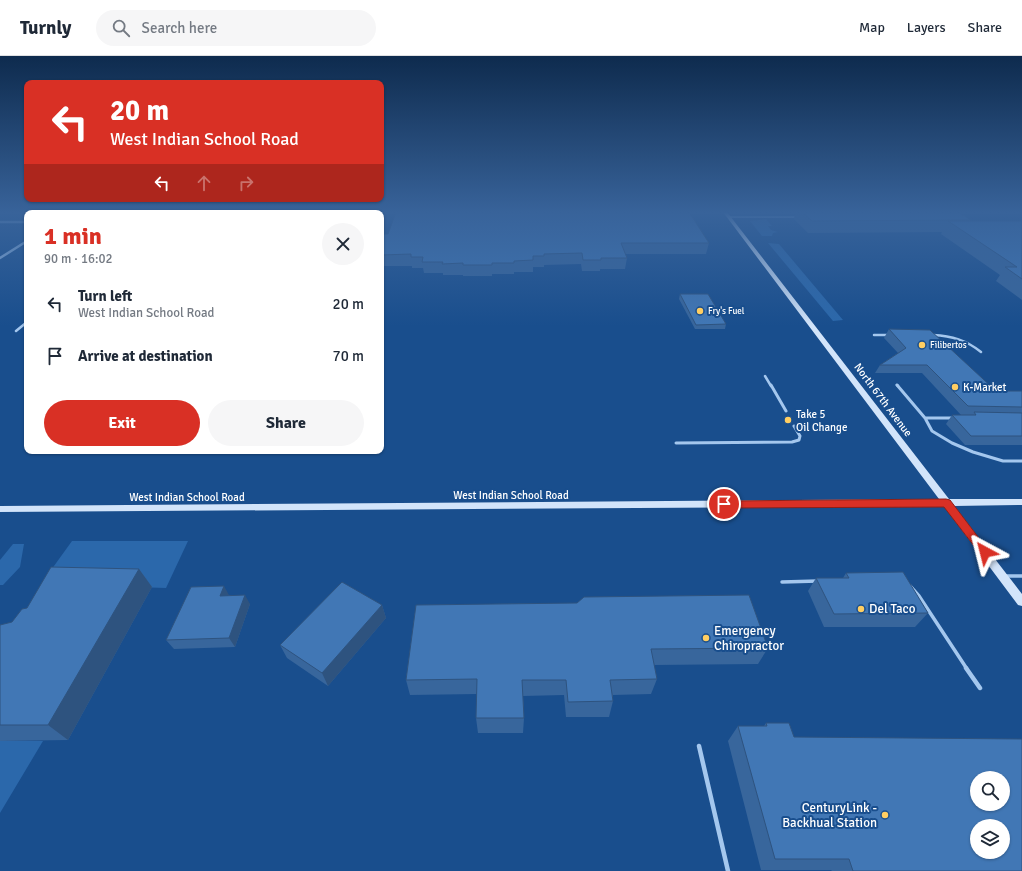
<!DOCTYPE html>
<meta charset="utf-8">
<style>
:root{--surface:#fff;--page:#f6f6f7;--text:#1f2937;--muted:#747a83;--line:#e0e1e3;--accent:#d93025}
body{margin:0;font-family:Signika,sans-serif;background:var(--page);color:var(--text);height:100vh;display:flex;flex-direction:column;font-size:15px;white-space:nowrap}
*{box-sizing:border-box;margin:0}
p{font-size:13px;color:var(--muted)}
.icon{flex:none;width:22px;height:22px;fill:none;stroke:currentColor;stroke-width:2;stroke-linecap:round;stroke-linejoin:round}
.map{position:relative;flex:1;overflow:hidden}
.side{position:absolute;left:24px;top:154px;width:360px;height:244px;display:flex;flex-direction:column;background:var(--surface);border-radius:8px;box-shadow:0 1px 3px #0004}
.side>*{flex:none}
.hud{position:absolute;left:24px;top:24px;width:360px;height:122px;border-radius:8px;box-shadow:0 1px 3px #0004;background:#d93025;color:#fff;overflow:hidden}
.buttons{position:absolute;left:970px;top:715px;display:grid;gap:8px}
.buttons a{display:grid;place-items:center;width:40px;height:40px;border-radius:50%;background:var(--surface);box-shadow:0 1px 3px #0004;font-size:20px}
.pin{position:absolute;display:grid;place-items:center;width:34px;height:34px;color:#fff;margin:-17px;border:2px solid #fff;border-radius:50%;box-shadow:0 1px 4px #0007}
.me{position:absolute;width:44px;margin:-22px;rotate:322deg;stroke-linejoin:round;filter:drop-shadow(0 0 3px #0008)}
.turn{display:flex;align-items:center;gap:14px;height:84px;padding:0 20px;font-size:18px}
.turn .icon{width:52px;height:52px;stroke-width:2.5}
.turn b{display:block;font-size:28px;line-height:34px}
.lanes{display:flex;align-items:center;height:38px;padding:0 20px;background:#0003;justify-content:center;gap:20px;direction:ltr}
.lanes .off{opacity:.35}
.round{display:grid;place-items:center;flex:none;width:42px;height:42px;border-radius:21px;background:var(--page)}
.overview{display:flex;align-items:center;justify-content:space-between;height:68px;padding:0 20px}
h1{font-size:24px;font-weight:700;line-height:30px;color:var(--accent)}
.primary-button{display:flex;gap:8px;margin-top:auto;padding:8px 20px}
.primary-button a{flex:1;height:46px;border-radius:24px;background:var(--accent);color:#fff;font-size:16px;font-weight:700;line-height:46px;text-align:center}
.primary-button a+a{background:var(--page);color:var(--text)}
ul{padding:0;list-style:none}
li{display:flex;align-items:center;gap:12px;height:52px;padding:0 20px}
li div{flex:1}
li b{display:block;font-size:15px}
li em{font-style:normal}
header{display:flex;align-items:center;gap:24px;box-sizing:border-box;height:56px;padding:0 20px;background:var(--surface);border-bottom:1px solid var(--line)}
header strong{font-size:19px}
nav{display:flex;gap:22px;margin-inline-start:auto;font-size:14px}
.search{width:280px;height:36px;background:var(--page);display:flex;align-items:center;gap:10px;box-sizing:border-box;padding:0 14px;border-radius:22px;color:var(--muted);font-size:15px}
.map>svg:first-child{display:block}
.green{fill:#2b68ab}
.lines{fill:none;stroke-linecap:round;stroke-linejoin:round}
.service-far4{stroke:#a4c7ee;stroke-width:2}
.service-far3{stroke:#a4c7ee;stroke-width:2.5}
.service-far2{stroke:#a4c7ee;stroke-width:3}
.service-far1{stroke:#a4c7ee;stroke-width:3.5}
.service{stroke:#a4c7ee;stroke-width:4.5}
.minor{stroke:#a4c7ee;stroke-width:2.5}
.secondary{fill:#d2e4fa;fill-rule:evenodd}
.wall{fill:#38669c}
.shaded-wall{fill:#2e537f}
.building{fill:#4177b5;stroke:#2e537f;fill-rule:evenodd}
.route{fill:#d93025;stroke:#8d1f18}
.poi-dot{fill:#ffce62;stroke:#194e8d;stroke-width:1.5}
.labels{text-anchor:middle;dominant-baseline:central;stroke-width:4;stroke-linejoin:round;paint-order:stroke}
.far-poi-label{font-size:9px;fill:#fff;stroke:#194e8d;text-anchor:start}
.poi-label{font-size:11px;fill:#fff;stroke:#194e8d;text-anchor:start}
.street-label{font-size:11px;fill:#fff;stroke:#194e8d}
.near-poi-label{font-size:13px;fill:#fff;stroke:#194e8d;text-anchor:start}
</style>
<header>
<strong>Turnly</strong>
<div class="search"><svg class="icon" aria-label="search" viewBox="0 0 24 24"><circle cx="10" cy="10" r="6"/><path d="M15 15l6 6"/></svg>Search here</div>
<nav><a>Map</a><a>Layers</a><a>Share</a></nav>
</header>
<div class="map">
<svg width="1022" height="815" viewBox="0 0 1022 815">
<rect width="100%" height="100%" fill="#194e8d"/>
<!-- green -->
<path class="green" d="M167,156H358L354,157H165Z
M766,163L772,170H768L771,174L778,176L773,177L772,180H762L750,165Z
M768,187L779,188L843,264L833,265Z
M72,485H188L166,532L41,528Z
M13,488H24L20,511L3,529H0V504Z
M0,685H43L0,757Z"/>
<g class="lines">
<!-- service-far4 -->
<path class="service-far4" d="M156,157L158,156
M729,161H797"/>
<!-- service-far3 -->
<path class="service-far3" d="M16,275L27,266
M874,279H890
M933,279C952,280 966,284 981,296
M765,320L771,330
M897,329L898,330"/>
<!-- service-far2 -->
<path class="service-far2" d="M771,329L786,355
M897,329L925,362L932,375L952,387L973,396L1003,405H1022
M925,362H954
M676,387L792,386L799,384L800,380L794,370"/>
<!-- service-far1 -->
<path class="service-far1" d="M1004,520H1022
M782,526L818,525
M910,530L919,540L967,613"/>
<!-- service -->
<path class="service" d="M966,612L980,632
M699,690L728,815"/>
<!-- minor -->
<path class="minor" d="M71,157L73,156
M0,166H27
M0,202L27,185"/>
<!-- secondary -->
<path class="secondary" d="M723,156H727L949,443H1022V449L954,450L1022,538V550L1018,549L944,450L0,456V450L939,443Z"/>
</g>
<!-- wall -->
<path class="wall" d="M786,156H958L971,164L970,165H1022V244L996,225L1000,219L941,178L942,176L808,177L794,163L795,158H789Z
M388,178L709,187L706,198H625L627,202L625,213H600V215H582L581,208L544,209V211H533V216H514V218H492V220H463V219H443V217H424L423,212H412V210H381V181Z
M680,238L726,268L725,273H695L679,243Z
M889,273L996,335H1022V389H965L946,368L952,359H961L922,317H875L880,309L898,297L884,282Z
M139,513L152,531L68,684L0,685V569L12,566L27,552Z
M846,517L928,557L915,571H824L808,535L816,522H843Z
M229,539L250,548L235,591L174,593L166,584Z
M382,549L386,562L328,630L287,602L280,589Z
M416,549L768,592L758,608L654,609L657,623L651,638L613,639V645L609,661H566L564,639L523,640L524,662L523,677H478L476,662L477,638L410,639L406,624Z
M766,667L794,681L1022,815H832L831,814H761L728,685L738,670H764Z"/>
<!-- shaded-wall -->
<path class="shaded-wall" d="M139,513L152,531L68,684L48,669Z
M224,530L229,539L220,540Z
M245,539L250,548L235,591L229,582Z
M382,549L386,562L328,630L322,617Z"/>
<!-- building -->
<path class="building" d="M396,156H689L709,187H621L627,202H601V204H583L582,197L544,198V200H533V204L514,205V207H492V209H463V207L442,208L443,206H422L423,201H411V198L381,199V181L383,178H388Z
M802,156H958L971,164L812,165Z
M948,165H1022V223L1005,211H1017Z
M680,238H708L726,268L696,269Z
M889,273L930,274L996,335H1022V351L968,350L927,309H880L906,292Z
M974,356L1022,357V380H971L952,359H976Z
M51,511L139,513L48,669H0V569L12,566L22,553L27,552Z
M903,516L928,557L834,558L816,522H849L846,517Z
M342,526L382,549L322,617L280,589Z
M224,530L220,540L245,539L229,582L166,584L191,531Z
M749,539L768,592L651,593L657,623L610,624L613,645L568,646L566,624H522L524,662H476L477,623L406,624L416,549L577,547L584,541Z
M766,667H789L794,681L1022,683V815H853L849,803H775L738,670H767ZM977,722H1003V748H977ZM977,770H1003V796H977Z"/>
<!-- sky -->
<linearGradient id="sky" x2="0" y2="1"><stop stop-color="#0e2b4e"/><stop offset="0.58" stop-color="#38639a"/><stop offset="1" stop-color="#38639a" stop-opacity="0"/></linearGradient>
<rect width="1022" height="270" fill="url(#sky)"/>
<!-- route -->
<path class="route" d="M946,443L950,444L988,494L990,496L988,499L985,501L981,499L944,451L724,452L720,451L719,448L720,446L724,445Z"/>
<!-- markers -->
<g class="poi-dot">
<circle cx="700" cy="255" r="4"/>
<circle cx="922" cy="289" r="4"/>
<circle cx="955" cy="331" r="4"/>
<circle cx="788" cy="364" r="4"/>
<circle cx="861" cy="553" r="4"/>
<circle cx="706" cy="582" r="4"/>
<circle cx="885" cy="759" r="4"/>
</g>
<g class="labels">
<!-- far-poi labels -->
<g class="far-poi-label">
<text x="708" y="255">Fry's Fuel</text>
<text x="930" y="289">Filibertos</text>
</g>
<!-- poi labels -->
<g class="poi-label">
<text x="963" y="331">K-Market</text>
<text x="796" y="358">Take 5<tspan x="796" dy="13">Oil Change</tspan></text>
</g>
<!-- street labels -->
<g class="street-label">
<text transform="translate(883 344) rotate(53)">North 67th Avenue</text>
<text x="511" y="439">West Indian School Road</text>
<text x="187" y="441">West Indian School Road</text>
</g>
<!-- near-poi labels -->
<g class="near-poi-label">
<text x="869" y="553">Del Taco</text>
<text x="714" y="575">Emergency<tspan x="714" dy="15">Chiropractor</tspan></text>
<text x="877" y="752" text-anchor="end">CenturyLink -<tspan x="877" dy="15">Backhual Station</tspan></text>
</g>
</g>
</svg>
<div class="buttons">
<a><svg class="icon" aria-label="search" viewBox="0 0 24 24"><circle cx="10" cy="10" r="6"/><path d="M15 15l6 6"/></svg></a>
<a><svg class="icon" aria-label="layers" viewBox="0 0 24 24"><path d="M12 4l9 5-9 5-9-5zM3 14l9 5 9-5"/></svg></a>
</div>
<div class="pin" style="left:724px;top:448px;background:#d93025"><svg class="icon" aria-label="arrive" viewBox="0 0 24 24"><path d="M6 21V4h12l-3 4 3 4H6"/></svg></div>
<svg class="me" style="left:985px;top:496px" viewBox="-20 -20 40 40"><path d="M0-17L14 15 0 8-14 15z" fill="#d93025" stroke="#fff" stroke-width="4"/></svg>
<div class="hud">
<div class="turn"><svg class="icon" aria-label="left" viewBox="0 0 24 24"><path d="M17 20v-9H6M10 6l-5 5 5 5"/></svg><div><b>20 m</b>West Indian School Road</div></div>
<div class="lanes"><svg class="icon" aria-label="left" viewBox="0 0 24 24"><path d="M17 20v-9H6M10 6l-5 5 5 5"/></svg><svg class="icon off" aria-label="ahead" viewBox="0 0 24 24"><path d="M12 20V5M6 11l6-6 6 6"/></svg><svg class="icon off" aria-label="right" viewBox="0 0 24 24"><path d="M7 20v-9h11M14 6l5 5-5 5"/></svg></div>
</div>
<section class="side">
<div class="overview"><div><h1>1 min</h1><p>90 m · 16:02</p></div><a class="round"><svg class="icon" aria-label="close" viewBox="0 0 24 24"><path d="M6 6l12 12M18 6L6 18"/></svg></a></div>
<ul>
<li><svg class="icon" aria-label="left" viewBox="0 0 24 24"><path d="M17 20v-9H6M10 6l-5 5 5 5"/></svg><div><b>Turn left</b><p>West Indian School Road</p></div><em>20 m</em></li>
<li><svg class="icon" aria-label="arrive" viewBox="0 0 24 24"><path d="M6 21V4h12l-3 4 3 4H6"/></svg><div><b>Arrive at destination</b></div><em>70 m</em></li>
</ul>
<div class="primary-button"><a>Exit</a><a>Share</a></div>
</section>
</div>
